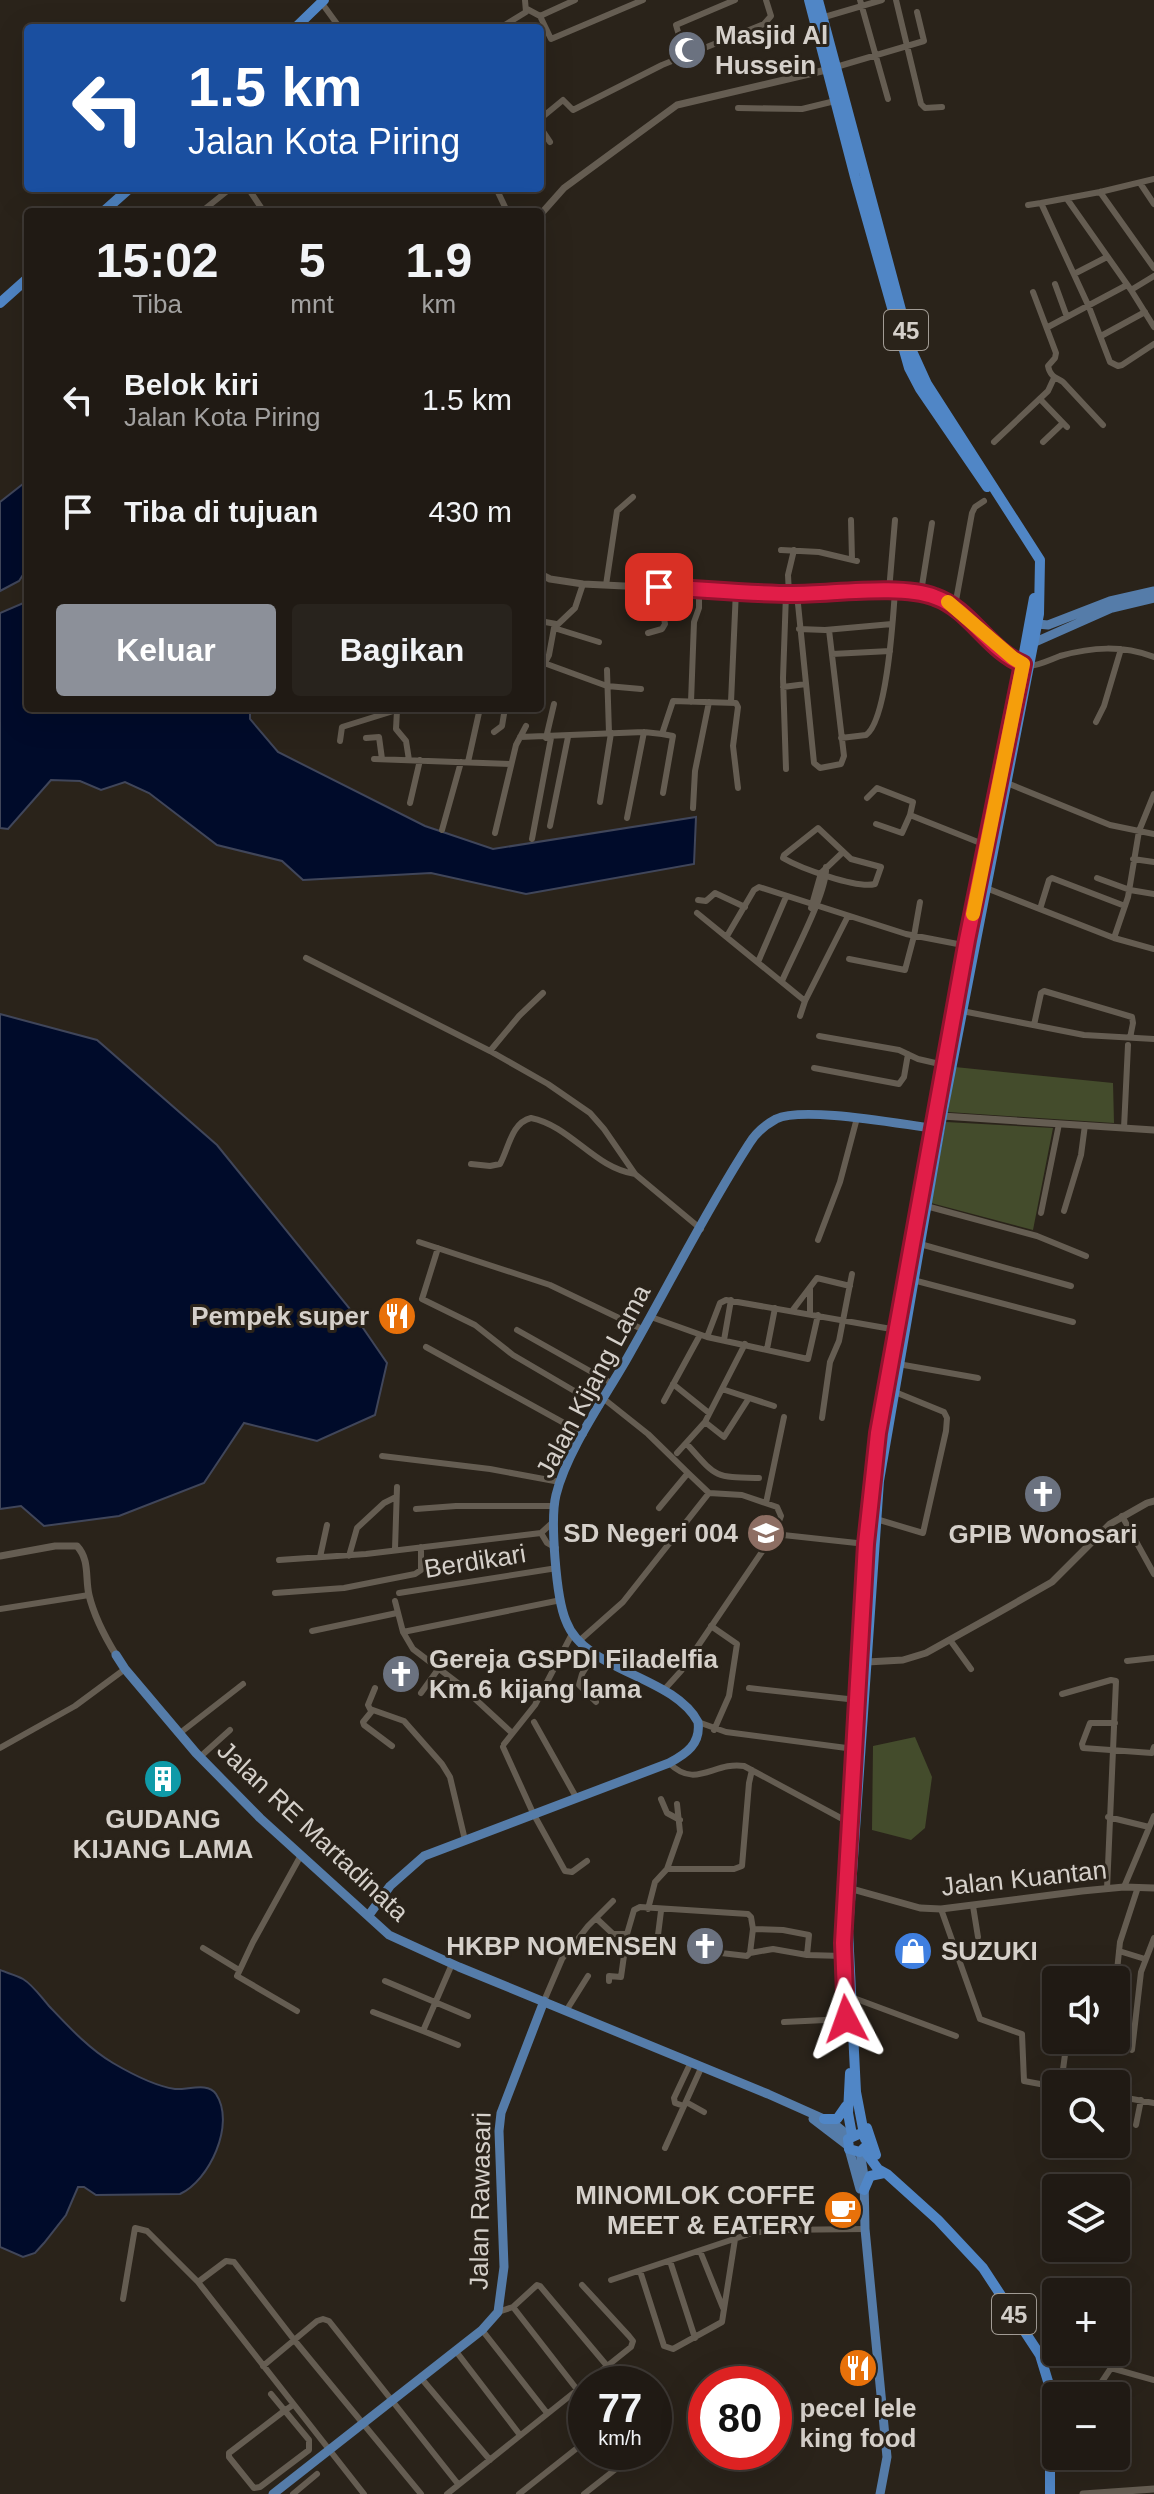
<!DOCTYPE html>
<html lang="id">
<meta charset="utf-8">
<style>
:root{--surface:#201a14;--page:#28231d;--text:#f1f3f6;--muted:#a2a1a0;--line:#3d3834;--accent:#8c9099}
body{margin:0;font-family:Helvetica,sans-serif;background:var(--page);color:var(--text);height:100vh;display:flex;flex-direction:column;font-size:30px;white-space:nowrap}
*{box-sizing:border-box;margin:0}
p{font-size:26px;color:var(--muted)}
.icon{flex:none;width:44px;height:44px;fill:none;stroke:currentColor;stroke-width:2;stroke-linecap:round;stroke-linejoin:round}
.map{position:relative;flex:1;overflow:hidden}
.side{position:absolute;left:24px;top:208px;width:520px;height:504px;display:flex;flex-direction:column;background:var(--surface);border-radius:8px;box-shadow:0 8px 32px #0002,0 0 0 2px var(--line)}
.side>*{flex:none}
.hud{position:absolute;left:24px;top:24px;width:520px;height:168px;border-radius:8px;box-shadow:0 8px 32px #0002,0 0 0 2px var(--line);background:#1a4fa0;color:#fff;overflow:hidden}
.tools{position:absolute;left:1042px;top:1966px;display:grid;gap:16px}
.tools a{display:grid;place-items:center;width:88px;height:88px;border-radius:8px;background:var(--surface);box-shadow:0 8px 32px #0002,0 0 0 2px var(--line);font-size:40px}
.speed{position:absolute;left:568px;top:2366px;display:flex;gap:16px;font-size:40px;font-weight:700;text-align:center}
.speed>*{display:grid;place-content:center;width:104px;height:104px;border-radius:50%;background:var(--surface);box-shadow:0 8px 32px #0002,0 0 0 2px var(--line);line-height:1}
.speed small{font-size:20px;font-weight:400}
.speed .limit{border:12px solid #d22;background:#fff;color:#111}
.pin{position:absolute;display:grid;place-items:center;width:68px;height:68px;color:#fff;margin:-34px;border-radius:16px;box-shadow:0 4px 12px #0006}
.me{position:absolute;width:88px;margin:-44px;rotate:356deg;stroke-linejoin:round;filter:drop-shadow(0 0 6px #0008)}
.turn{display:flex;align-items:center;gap:28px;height:168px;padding:0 32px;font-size:36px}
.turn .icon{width:104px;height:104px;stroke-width:2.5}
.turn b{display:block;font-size:56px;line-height:68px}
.eta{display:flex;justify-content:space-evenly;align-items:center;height:136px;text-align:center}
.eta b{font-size:48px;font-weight:700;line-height:56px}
.primary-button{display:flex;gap:16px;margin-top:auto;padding:16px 32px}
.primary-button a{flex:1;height:92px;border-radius:8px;background:var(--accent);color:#fff;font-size:32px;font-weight:700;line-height:92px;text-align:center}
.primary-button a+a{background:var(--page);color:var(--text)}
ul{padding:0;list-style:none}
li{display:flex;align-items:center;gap:24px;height:112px;padding:0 32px}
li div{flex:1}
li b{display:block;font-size:30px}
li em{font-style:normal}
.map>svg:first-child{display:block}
.green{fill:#444c2c}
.water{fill:#000b2a;stroke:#40465a;stroke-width:2}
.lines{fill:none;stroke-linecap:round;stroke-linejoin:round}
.minor{stroke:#655d52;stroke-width:6}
.tertiary{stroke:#655d52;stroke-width:7}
.primary{stroke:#557ca9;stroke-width:9}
.trunk{stroke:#5086c6;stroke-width:10}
.route-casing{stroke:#92132f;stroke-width:20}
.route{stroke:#e11d48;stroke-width:14}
.slow{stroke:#f59e0b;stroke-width:14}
.labels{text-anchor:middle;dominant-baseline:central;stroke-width:6;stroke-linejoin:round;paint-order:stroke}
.shield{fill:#2a231a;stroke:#a29c95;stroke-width:2}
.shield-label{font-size:24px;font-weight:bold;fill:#d5d0ca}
.poi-label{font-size:26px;font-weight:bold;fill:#d5d0ca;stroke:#2a231a;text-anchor:end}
.street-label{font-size:26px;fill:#d5d0ca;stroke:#2a231a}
</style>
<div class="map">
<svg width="1154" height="2494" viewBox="0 0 1154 2494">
<rect width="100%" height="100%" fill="#2a231a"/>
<!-- green -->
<path class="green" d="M955,1067L1113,1083L1114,1123L948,1112Z
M946,1122L1053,1128L1033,1230L931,1203Z
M915,1737L932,1777L925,1828L911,1840L872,1830L873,1746Z"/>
<!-- water -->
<path class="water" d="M28,480V567L19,581L0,591V502Z
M28,601V708H250V719L278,752L425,826L493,849L696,817L694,864L526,894L431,873L303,880L282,861L217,845L149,793L125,782L101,790L80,781L51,780L8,829L0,828V613Z
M0,1014L97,1040L217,1145L350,1309L387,1363L375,1415L317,1441L244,1423L204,1483L119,1516L44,1526L21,1506L0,1509Z
M0,1970C7,1973 16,1975 23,1979C33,1985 41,1997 49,2006C68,2026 89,2049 113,2063C130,2073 155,2086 175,2089C188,2090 208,2082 216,2094C236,2124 209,2181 180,2194L96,2195L84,2187H78L66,2215L44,2243L35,2253L23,2257L0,2247Z"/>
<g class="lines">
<!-- minor -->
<path class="minor" d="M860,0L888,99
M896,0L921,104L925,108L942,107
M321,2L340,28
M527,9L540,16L551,39L643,0
M540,16L575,0
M821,18L882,0
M500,28L526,12L525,0
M685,56L676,25L735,0
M836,67L924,41L917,12
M738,108L802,109L835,101
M540,119L563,100L573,110L662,65L764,24L771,16L766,0
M540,127L550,142
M1154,179L1100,192L1041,203L1089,307L1110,362L1118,366L1122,365L1154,344
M1140,183L1154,204
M248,188L264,212
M496,188L506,209
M1100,192L1154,268
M1067,199L1131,290L1154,327
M1028,205L1041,203
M206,208L231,188
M1074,274L1107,257
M1055,284L1067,317
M1131,290L1154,276
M1033,292L1056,353L1055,358L1048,366C1050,376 1055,377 1063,382L1103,425
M1048,327L1127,285
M1101,336L1145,312
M1040,399L1067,427
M994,442L1048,391L1054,378
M1043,442L1063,423
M851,520L852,559
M781,550L819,552L857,561
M606,585L617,511L633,497
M889,591L895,520
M921,592L932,523
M786,594L783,678L786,769
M789,594L788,575L794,550
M797,594L814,763L820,768L841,764L844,756L829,630
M955,606L972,513L975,507L984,501
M540,621L556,624
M554,628L599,642
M799,629L825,630L892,624
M648,633L662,629L665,624L659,587
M832,654L890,651
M544,663L607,686L641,689
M1029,666C1040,665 1049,660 1060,656C1092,647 1122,645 1154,657
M607,670L609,733
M540,672L549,655L554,628L575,608L583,584
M783,687L806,684
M691,702L694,622L699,608V589
M731,702L736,590
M397,710L396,729L406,741L409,760
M1096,722L1104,706L1121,649
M494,732L502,726L505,708
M662,734L673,736L663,793
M520,737L644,732L662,734L673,701L736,703L738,707L733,746L738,788
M366,738L379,737L382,759
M546,738L554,704
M841,738L866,735C887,720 893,619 895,591
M340,741L342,727L403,708
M374,759L510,764
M468,762L480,708
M1007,783L1110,825L1154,834
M867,798L877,788L913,802L910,815L988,846
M600,802L611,733
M410,803L420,760
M693,808L695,771L709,702
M627,818L644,732
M876,824L902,833L910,815
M550,826L568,737
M818,828L851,859L881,867L875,884C857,889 800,868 783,858L784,855Z
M442,830L461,762
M495,833L516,745L526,726
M532,839L551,738
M1133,859L1154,862
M1097,878L1130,890L1154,894
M986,888L1114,938L1154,949
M698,900L706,901L715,893L745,907
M811,908L821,873L843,852
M1040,909L1049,880L1052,878L1125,906
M697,913L805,1001L848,916
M727,936L754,890L759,887L906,934L968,946
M1114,938L1128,897L1139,831L1154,794
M306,958L490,1051L548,1084L590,1113L604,1129L635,1174L701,1229
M849,959L905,970L914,936L920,902
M758,962L786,897
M782,981C793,955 828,891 826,867
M962,1011L1084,1035L1154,1039
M800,1016L805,1001
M1034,1025L1041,993L1044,991L1132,1017L1133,1023L1130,1038
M819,1036L899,1050L918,1059L944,1065
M490,1051L519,1016L543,993
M814,1068L899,1084L904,1077L908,1054
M1124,1128L1128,1045
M471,1164L490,1166L500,1164C509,1148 511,1123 531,1118C571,1126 594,1168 635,1174
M926,1206L1037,1236L1086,1256
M1064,1211L1081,1155L1085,1125
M1041,1213L1059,1124
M818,1240L840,1182L857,1118
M419,1242L550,1285L644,1330
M920,1244L1071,1286
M438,1248L422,1299L475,1325L513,1355L600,1406
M913,1280L1073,1322
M792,1311L817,1278L850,1286
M810,1314V1289
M651,1317L707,1337L808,1359L818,1315
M517,1330L613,1384
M707,1337L720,1303L726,1300L897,1330
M724,1340L731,1300
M426,1347L584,1434
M767,1349L775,1308
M898,1364L978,1378
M673,1384L709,1413
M722,1389L774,1406
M604,1399L648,1434L688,1473
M664,1401L700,1335
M822,1418L830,1362L839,1341L852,1274
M705,1422L724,1437L749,1398
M686,1443C717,1478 713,1477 759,1478
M677,1453L705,1422L745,1344
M382,1456L490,1469L560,1482
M766,1503L784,1417
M659,1508L688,1473L709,1493
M416,1509L456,1506H554
M1122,1516L1154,1574
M876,1519L923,1533L946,1431L947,1418L944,1412L895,1392
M553,1522L541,1533L547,1543L556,1548
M774,1534L866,1544
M395,1549L397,1487
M349,1556L357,1528L384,1503L396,1497
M320,1557L327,1525
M279,1560L366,1554L541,1533
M275,1593L344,1588L415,1574L421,1570V1547
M399,1593L557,1568
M395,1601L403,1632L413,1649L459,1684L512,1733
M0,1609L89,1595
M711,1626L737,1644L729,1696L714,1730
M312,1631L397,1613
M403,1632L561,1600
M950,1640L971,1669
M579,1641L623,1602L709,1493L742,1495L777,1507L781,1516L774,1534L681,1671L663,1691
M595,1653L582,1674L579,1685L596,1702
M1127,1661L1154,1658
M375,1688L368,1705L370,1709L404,1721L442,1764L450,1777L465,1840
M749,1688L857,1700
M421,1693L439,1668
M1062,1694L1111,1680L1116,1681L1107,1889
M372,1711L363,1722L364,1725L392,1746
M534,1722L576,1797
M698,1722L726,1732L854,1749
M1115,1723H1090L1082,1744L1083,1748L1152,1753L1154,1747
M180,1733L243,1684
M504,1744L535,1705L572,1634
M503,1747L533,1813L565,1871L572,1872L587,1861
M0,1748L75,1706L125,1669
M200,1757L230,1730
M669,1763C696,1790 714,1761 744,1766L850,1823
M661,1799L667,1813L680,1820
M1108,1817L1149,1827
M667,1869L680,1832L677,1804
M1124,1887L1154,1816
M973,1906L978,1937
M648,1909L655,1882L667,1869H734L742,1866L749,1783L752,1770
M941,1909L980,2019L1022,2034L1024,2081L1056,2087
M596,1918L613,1934H627
M657,1943L661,1911
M203,1948L239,1970
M695,1950L747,1956L750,1953L753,1929
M1119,1951L1145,1959
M750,1953L773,1949L807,1955L843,1956
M1116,1980L1120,1942L1138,1887
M385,1981L468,2016
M609,1981V1976L621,1977L627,1934L634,1910L640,1907L748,1914L751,1917L753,1929L783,1930L809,1935L807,1955
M851,1997L956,2036
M544,2001L562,1959L588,1926L613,1901
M297,2011L237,1976L253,1942L300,1857
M566,2011L588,1976
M373,2012L423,2031L452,1964
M784,2022L846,2019
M423,2031L458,2045
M1111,2045V2040
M1132,2050L1141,1972L1154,1938
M1061,2084L1067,2040
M1116,2096L1154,2103
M686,2102L704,2112
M684,2106L675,2103L674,2098L691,2062
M1136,2125L1141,2100
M665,2148L702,2066
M700,2251L723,2308
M670,2261L695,2338
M640,2271L664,2346L673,2349L722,2322L735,2239
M611,2280L752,2233L775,2230L865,2229
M198,2282L226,2261L234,2262L295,2341L421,2494
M123,2299L135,2228L147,2231L198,2282L364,2494
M513,2307L586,2401
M498,2312L513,2307L537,2285L540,2286L608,2367
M482,2330L547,2413
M1116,2349L1123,2317
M455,2350L520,2435
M263,2366L317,2321L323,2319L329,2321L458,2484
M1111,2368L1154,2380
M421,2378L490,2460
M1050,2388L1093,2395L1111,2368L1115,2352
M271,2394L309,2440V2450L260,2487L254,2488L229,2457V2453L284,2411L293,2405
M293,2494L317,2474
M447,2494L631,2347L633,2341L629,2336L582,2285
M519,2494L586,2441
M584,2494L626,2461L627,2452"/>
<!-- tertiary -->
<path class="tertiary" d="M540,215L564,188L677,105L826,70
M540,574L550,579L583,584L789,594L921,592L955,606L983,633L1015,660L1023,664
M942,1116L1154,1130
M0,1556L55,1546H77C90,1560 85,1578 89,1595C94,1616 105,1637 116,1655
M867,1662L903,1660L926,1653L996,1614L1052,1582L1110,1524L1147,1503L1154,1501
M852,1889L920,1908L941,1909L1082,1891L1124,1887L1154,1888
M1083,2494L1154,2489"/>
<!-- primary -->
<path class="primary" d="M1037,624L1048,625L1110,601L1154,591
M1033,643L1112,608L1154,598
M116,1655L125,1669L196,1753L260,1818L389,1935L459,1967L768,2094L833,2123L850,2137
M369,1915L390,1886L424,1856L669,1763C686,1754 701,1744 698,1722C673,1675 585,1672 566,1621C556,1598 550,1519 556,1495C567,1450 606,1396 629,1355C669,1285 705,1212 749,1144C755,1134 765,1125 776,1119C803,1106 899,1124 932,1128
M813,2119L847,2145
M849,2149L860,2189
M860,2152L864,2176L865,2229L887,2457L880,2494
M273,2494L482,2330L498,2312L504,2267L499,2131L501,2113L544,2001"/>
<!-- trunk -->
<path class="trunk" d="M809,0L855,177L909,368L920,389L987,487
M818,0L912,351L927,384L1040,560L1039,614L942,1116L879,1481L848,1931L856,2092L865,2139
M295,28L324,0
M103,212L130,188
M0,303L28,278
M1019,680L1034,598
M923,1187L966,945L981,881
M852,1794L871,1483L905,1285
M850,2073L848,2113L852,2135
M824,2119H837L846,2106
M867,2128L876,2155
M859,2134L848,2139L849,2149L860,2152L866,2146
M864,2150L878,2169L887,2174L938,2220L983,2268L1040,2355L1050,2388V2494
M864,2190L870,2176L884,2173"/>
</g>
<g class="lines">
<!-- route casing -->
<g class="route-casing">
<path id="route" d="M659,587C703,589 749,594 794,594C833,594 901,584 935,597C970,609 989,651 1023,664L967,940L878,1433L866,1544L843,1943L846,2019"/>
</g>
<!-- route -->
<use href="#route" class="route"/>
<!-- slow -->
<path class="slow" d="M948,602L1013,658L1023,664L973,914"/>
</g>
<!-- icons -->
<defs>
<g id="mosque-disc" transform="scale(2)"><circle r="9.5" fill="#6b7280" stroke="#2a231a"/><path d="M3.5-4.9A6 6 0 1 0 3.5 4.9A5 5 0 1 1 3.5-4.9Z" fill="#fff"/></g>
<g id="restaurant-disc" transform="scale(2)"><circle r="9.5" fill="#e8710a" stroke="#2a231a"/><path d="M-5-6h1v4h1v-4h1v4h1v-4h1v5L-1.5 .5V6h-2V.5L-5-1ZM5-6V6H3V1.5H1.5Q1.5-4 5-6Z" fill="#fff"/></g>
<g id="church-disc" transform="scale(2)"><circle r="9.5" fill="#6b7280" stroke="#2a231a"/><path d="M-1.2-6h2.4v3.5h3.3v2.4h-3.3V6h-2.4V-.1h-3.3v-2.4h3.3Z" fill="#fff"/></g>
<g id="school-disc" transform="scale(2)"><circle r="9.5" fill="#8d6e63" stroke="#2a231a"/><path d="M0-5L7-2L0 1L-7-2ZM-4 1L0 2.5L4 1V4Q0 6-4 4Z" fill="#fff"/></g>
<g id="building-disc" transform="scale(2)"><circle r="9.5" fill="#0f9aa8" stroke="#2a231a"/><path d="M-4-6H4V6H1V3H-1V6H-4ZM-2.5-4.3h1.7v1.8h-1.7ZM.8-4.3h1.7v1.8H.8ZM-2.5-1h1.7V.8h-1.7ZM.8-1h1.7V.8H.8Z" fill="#fff"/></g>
<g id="shop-disc" transform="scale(2)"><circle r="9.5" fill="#3f7fe0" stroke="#2a231a"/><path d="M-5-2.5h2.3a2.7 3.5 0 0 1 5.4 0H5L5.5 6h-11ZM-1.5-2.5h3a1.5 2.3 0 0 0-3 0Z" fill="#fff"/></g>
<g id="cafe-disc" transform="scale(2)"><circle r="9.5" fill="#e8710a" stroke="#2a231a"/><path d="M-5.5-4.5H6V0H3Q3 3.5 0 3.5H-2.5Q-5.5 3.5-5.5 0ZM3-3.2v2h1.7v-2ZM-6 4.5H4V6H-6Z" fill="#fff"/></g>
</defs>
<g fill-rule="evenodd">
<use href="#mosque-disc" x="687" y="50"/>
<use href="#restaurant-disc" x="397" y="1316"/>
<use href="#church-disc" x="1043" y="1494"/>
<use href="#school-disc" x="766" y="1533"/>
<use href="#church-disc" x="401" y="1674"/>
<use href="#building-disc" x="163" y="1779"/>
<use href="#church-disc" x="705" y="1946"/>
<use href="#shop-disc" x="913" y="1951"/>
<use href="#cafe-disc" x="843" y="2210"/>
<use href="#restaurant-disc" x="858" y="2368"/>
</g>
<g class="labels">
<!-- shield labels -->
<g class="shield">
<rect x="884" y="310" width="44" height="40" rx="6"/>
<rect x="992" y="2294" width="44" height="40" rx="6"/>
</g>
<g class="shield-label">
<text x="906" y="330">45</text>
<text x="1014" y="2314">45</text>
</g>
<!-- poi labels -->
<g class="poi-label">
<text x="715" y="35" text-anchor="start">Masjid Al<tspan x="715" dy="30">Hussein</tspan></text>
<text x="369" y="1316">Pempek super</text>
<text x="738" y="1533">SD Negeri 004</text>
<text x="1043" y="1534" text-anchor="middle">GPIB Wonosari</text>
<text x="429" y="1659" text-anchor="start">Gereja GSPDI Filadelfia<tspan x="429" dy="30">Km.6 kijang lama</tspan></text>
<text x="163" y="1819" text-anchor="middle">GUDANG<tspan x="163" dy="30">KIJANG LAMA</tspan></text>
<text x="677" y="1946">HKBP NOMENSEN</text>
<text x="941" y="1951" text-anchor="start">SUZUKI</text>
<text x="815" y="2195">MINOMLOK COFFE<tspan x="815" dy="30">MEET &amp; EATERY</tspan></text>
<text x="858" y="2408" text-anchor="middle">pecel lele<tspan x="858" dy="30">king food</tspan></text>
</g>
<!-- street labels -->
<g class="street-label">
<text transform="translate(593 1381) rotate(-62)">Jalan Kijang Lama</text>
<text transform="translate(475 1561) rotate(-9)">Berdikari</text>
<text transform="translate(313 1831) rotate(43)">Jalan RE Martadinata</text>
<text transform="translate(1024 1878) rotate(-6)">Jalan Kuantan</text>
<text transform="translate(480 2201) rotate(-89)">Jalan Rawasari</text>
</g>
</g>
</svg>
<div class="tools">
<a><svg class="icon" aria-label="sound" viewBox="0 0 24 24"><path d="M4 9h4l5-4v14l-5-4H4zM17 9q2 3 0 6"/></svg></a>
<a><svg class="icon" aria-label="search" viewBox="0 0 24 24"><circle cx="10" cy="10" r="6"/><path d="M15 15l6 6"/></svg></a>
<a><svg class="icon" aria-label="layers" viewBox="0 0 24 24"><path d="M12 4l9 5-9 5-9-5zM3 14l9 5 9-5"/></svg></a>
<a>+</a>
<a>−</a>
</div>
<div class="speed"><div>77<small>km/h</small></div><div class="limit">80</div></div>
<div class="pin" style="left:659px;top:587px;background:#d93025"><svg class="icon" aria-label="arrive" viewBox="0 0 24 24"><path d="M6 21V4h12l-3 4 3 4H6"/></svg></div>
<svg class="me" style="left:846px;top:2019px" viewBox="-20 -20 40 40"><path d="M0-17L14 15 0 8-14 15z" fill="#e11d48" stroke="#fff" stroke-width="4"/></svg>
<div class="hud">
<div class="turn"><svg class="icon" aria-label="left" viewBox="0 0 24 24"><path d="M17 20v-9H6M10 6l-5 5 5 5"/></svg><div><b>1.5 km</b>Jalan Kota Piring</div></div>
</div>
<section class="side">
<div class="eta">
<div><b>15:02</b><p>Tiba</p></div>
<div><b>5</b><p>mnt</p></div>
<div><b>1.9</b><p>km</p></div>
</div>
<ul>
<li><svg class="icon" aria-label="left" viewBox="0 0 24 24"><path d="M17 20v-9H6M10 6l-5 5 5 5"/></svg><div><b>Belok kiri</b><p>Jalan Kota Piring</p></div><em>1.5 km</em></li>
<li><svg class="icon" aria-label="arrive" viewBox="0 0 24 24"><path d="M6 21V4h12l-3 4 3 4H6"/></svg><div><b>Tiba di tujuan</b></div><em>430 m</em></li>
</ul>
<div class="primary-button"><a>Keluar</a><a>Bagikan</a></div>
</section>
</div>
